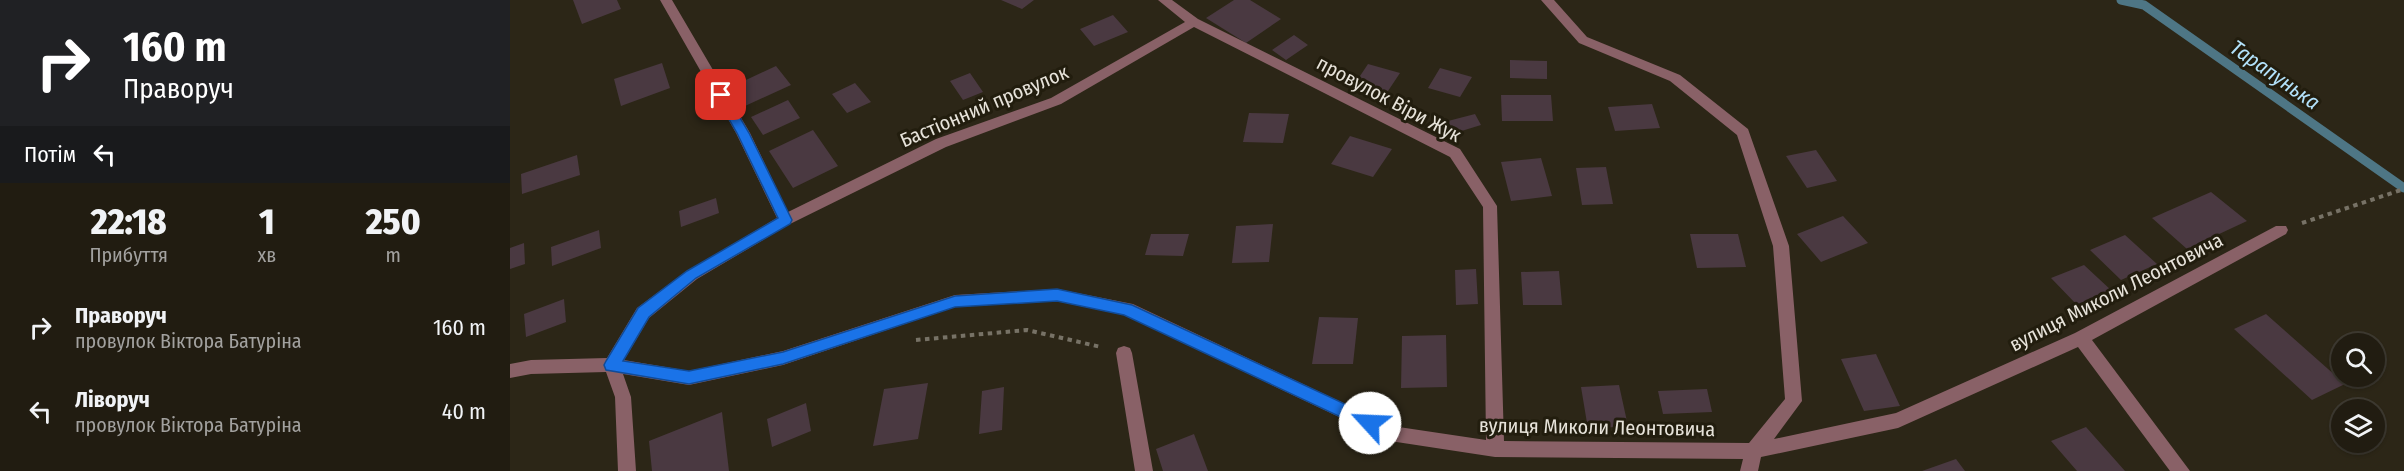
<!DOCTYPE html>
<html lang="uk">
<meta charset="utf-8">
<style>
:root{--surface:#211c11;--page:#2d291f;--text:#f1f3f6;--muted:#a2a19f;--line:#3e3a31}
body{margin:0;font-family:"Fira Sans Condensed",sans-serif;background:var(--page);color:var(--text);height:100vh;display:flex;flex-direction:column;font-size:22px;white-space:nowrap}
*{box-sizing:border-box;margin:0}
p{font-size:20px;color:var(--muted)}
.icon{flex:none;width:33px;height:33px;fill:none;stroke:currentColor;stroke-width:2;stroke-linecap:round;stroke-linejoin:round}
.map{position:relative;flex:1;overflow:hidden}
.sheet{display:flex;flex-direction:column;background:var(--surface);width:510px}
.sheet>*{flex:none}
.top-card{background:#202124;color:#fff;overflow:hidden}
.fabs{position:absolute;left:1821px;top:333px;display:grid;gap:12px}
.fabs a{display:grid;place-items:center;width:54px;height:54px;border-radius:50%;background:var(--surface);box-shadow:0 2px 4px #0004,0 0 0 2px var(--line);font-size:30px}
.pin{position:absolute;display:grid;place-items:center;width:51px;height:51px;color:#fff;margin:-26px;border-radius:12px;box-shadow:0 3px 9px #0006}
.me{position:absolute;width:66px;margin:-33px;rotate:295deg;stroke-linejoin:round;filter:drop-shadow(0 0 4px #0008)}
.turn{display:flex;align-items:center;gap:21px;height:126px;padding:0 24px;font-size:27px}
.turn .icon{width:78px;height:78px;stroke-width:2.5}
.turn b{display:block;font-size:42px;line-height:51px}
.then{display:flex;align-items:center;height:57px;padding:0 24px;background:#0003;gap:12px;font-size:22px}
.eta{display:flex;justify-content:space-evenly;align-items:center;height:102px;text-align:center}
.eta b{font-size:36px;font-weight:800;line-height:42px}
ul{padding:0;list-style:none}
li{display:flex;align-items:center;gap:18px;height:84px;padding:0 24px}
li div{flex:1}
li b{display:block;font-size:22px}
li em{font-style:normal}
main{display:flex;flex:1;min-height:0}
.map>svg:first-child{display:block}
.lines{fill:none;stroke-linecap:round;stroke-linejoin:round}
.stream{stroke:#4e7685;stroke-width:9}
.building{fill:#4a3941}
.path{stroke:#777266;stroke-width:4;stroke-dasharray:4.5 4.5;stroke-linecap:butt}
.minor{fill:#896167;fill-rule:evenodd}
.route{fill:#1a73e8;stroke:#114b97;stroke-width:1.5}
.labels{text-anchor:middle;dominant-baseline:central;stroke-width:6;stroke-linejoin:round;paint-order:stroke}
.street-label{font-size:20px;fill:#e7e3da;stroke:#221d0e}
.water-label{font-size:21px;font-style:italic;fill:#b3e2fb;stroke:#221d0e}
</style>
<main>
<section class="sheet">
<div class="top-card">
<div class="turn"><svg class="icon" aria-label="right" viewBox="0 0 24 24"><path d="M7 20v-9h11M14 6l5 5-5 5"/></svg><div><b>160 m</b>Праворуч</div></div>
<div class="then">Потім<svg class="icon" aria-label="left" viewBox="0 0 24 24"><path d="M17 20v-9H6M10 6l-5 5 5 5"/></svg></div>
</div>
<div class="eta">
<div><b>22:18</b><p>Прибуття</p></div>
<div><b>1</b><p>хв</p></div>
<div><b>250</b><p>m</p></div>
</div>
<ul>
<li><svg class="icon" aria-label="right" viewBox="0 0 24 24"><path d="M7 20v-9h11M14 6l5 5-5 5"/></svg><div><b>Праворуч</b><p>провулок Віктора Батуріна</p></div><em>160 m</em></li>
<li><svg class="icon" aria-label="left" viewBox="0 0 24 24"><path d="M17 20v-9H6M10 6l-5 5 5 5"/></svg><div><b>Ліворуч</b><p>провулок Віктора Батуріна</p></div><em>40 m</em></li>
</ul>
</section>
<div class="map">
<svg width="1894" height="471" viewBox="0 0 1894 471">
<rect width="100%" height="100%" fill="#2c2617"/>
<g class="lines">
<!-- stream -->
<path class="stream" d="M1611,0L1634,5L1894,188"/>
</g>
<!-- building -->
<path class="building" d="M63,0H107L111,9L72,24Z
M491,0H524L512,9Z
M724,0H740L771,19L736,43L696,18Z
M603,15L618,32L584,46L570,29Z
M784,35L798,45L776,60L762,50Z
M1000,60L1037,61V79L1000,78Z
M152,63L160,88L111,106L104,79Z
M858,64L890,73L876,94L844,85Z
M266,66L281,85L235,106L221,87Z
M930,68L962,77L950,97L918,88Z
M460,73L473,92L453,100L440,81Z
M345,83L361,102L337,113L322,94Z
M991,95H1041L1043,121H992Z
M278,100L290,118L253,135L241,117Z
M1142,104L1150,128L1105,131L1098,107Z
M739,113L779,114L773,143L733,142Z
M965,114L971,125L945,133L938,121Z
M303,130L328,166L283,188L259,151Z
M840,136L882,149L863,177L821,164Z
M1306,150L1327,181L1297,188L1276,156Z
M67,155L70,175L12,194L11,174Z
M1031,158L1042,196L1001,201L991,162Z
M1096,167L1103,204L1072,205L1066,168Z
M1701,192L1737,221L1677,249L1642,218Z
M206,198L209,213L171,227L169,211Z
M1333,216L1358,243L1311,262L1287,234Z
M763,224L759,262L722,263L726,226Z
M89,230L91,248L42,266L41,247Z
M641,234H679L673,256L635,255Z
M1180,234H1228L1236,267L1187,268Z
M1615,235L1647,264L1611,280L1580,250Z
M14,243L15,264L0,269V248Z
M1574,265L1602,291L1568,306L1541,278Z
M966,269L968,304L946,305L945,270Z
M1049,271L1052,305H1013L1011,272Z
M54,299L56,322L16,337L14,314Z
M1756,314L1835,384L1802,400L1724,329Z
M809,317L848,318L843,364H802Z
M936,335L937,387L891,388L892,336Z
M1366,354L1390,406L1354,411L1331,359Z
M418,383L408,439L363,446L374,389Z
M1109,385L1118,426L1078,429L1071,387Z
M494,387L492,430L469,434L472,391Z
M1197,389L1202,412L1153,414L1148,391Z
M296,403L301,431L262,447L257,419Z
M212,412L219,471H142L139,441Z
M1576,427L1615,471H1567L1541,441Z
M684,434L698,471H653L646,449Z
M1446,459L1455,471H1412Z"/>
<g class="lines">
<!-- path -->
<path class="path" d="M1792,223L1894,189
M406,340L517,330L591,347"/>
<!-- minor -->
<path class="minor" d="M150,0H162L240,133L278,212L426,139L541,98L675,22L648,0H662L688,19L950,149L987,206L994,441L1239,443L1275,399L1263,246L1227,135L1160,81L1069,43L1031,0H1044L1077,37L1170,75L1238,129L1279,246L1292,401L1264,439L1386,413L1565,333L1766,226H1776L1778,230L1776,234L1582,340L1680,471H1660L1568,347L1388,428L1251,457L1248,471H1230L1233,459L985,457L880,441L614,315L547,301L445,307L273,365L179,385L113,374L121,397L126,471H108L105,397L96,372L21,374L0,378V364L21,360L97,358L127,308L177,271L267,218L226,133ZM684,27L940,157L973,207L976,440L882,426L623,304L547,289L445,295L273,351L179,371L114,360L139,318L187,279L280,224L436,147L551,104Z
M614,346L620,348L622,353L643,471H625L606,353L608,348Z"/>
</g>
<!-- route -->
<path class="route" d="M211,91L215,92L239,133L282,220L280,224L186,278L139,317L113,361L179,371L273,352L445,296L547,289L622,305L865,418L868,423L865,428L860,430L854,428L614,315L547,301L445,307L273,364L179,384L96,370L94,365L96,361L128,308L177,271L268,218L227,133L205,95Z"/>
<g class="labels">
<!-- street labels -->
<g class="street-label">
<text transform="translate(879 99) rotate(28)">провулок Віри Жук</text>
<text transform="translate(474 106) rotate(-23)">Бастіонний провулок</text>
<text transform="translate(1606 292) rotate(-27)">вулиця Миколи Леонтовича</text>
<text transform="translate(1087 427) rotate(1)">вулиця Миколи Леонтовича</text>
</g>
<!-- water labels -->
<g class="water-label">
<text transform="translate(1765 75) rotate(35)">Тарапунька</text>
</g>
</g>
</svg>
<div class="fabs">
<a><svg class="icon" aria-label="search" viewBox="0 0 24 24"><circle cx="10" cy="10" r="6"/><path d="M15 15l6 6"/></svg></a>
<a><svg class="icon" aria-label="layers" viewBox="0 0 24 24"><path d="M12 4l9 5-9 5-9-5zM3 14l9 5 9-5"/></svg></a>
</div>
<div class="pin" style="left:211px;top:95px;background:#d93025"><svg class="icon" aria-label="arrive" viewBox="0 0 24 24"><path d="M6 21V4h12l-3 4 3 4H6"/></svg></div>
<svg class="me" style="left:860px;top:423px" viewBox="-20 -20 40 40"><circle r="19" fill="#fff"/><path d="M0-13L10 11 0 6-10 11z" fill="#1a73e8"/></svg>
</div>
</main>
